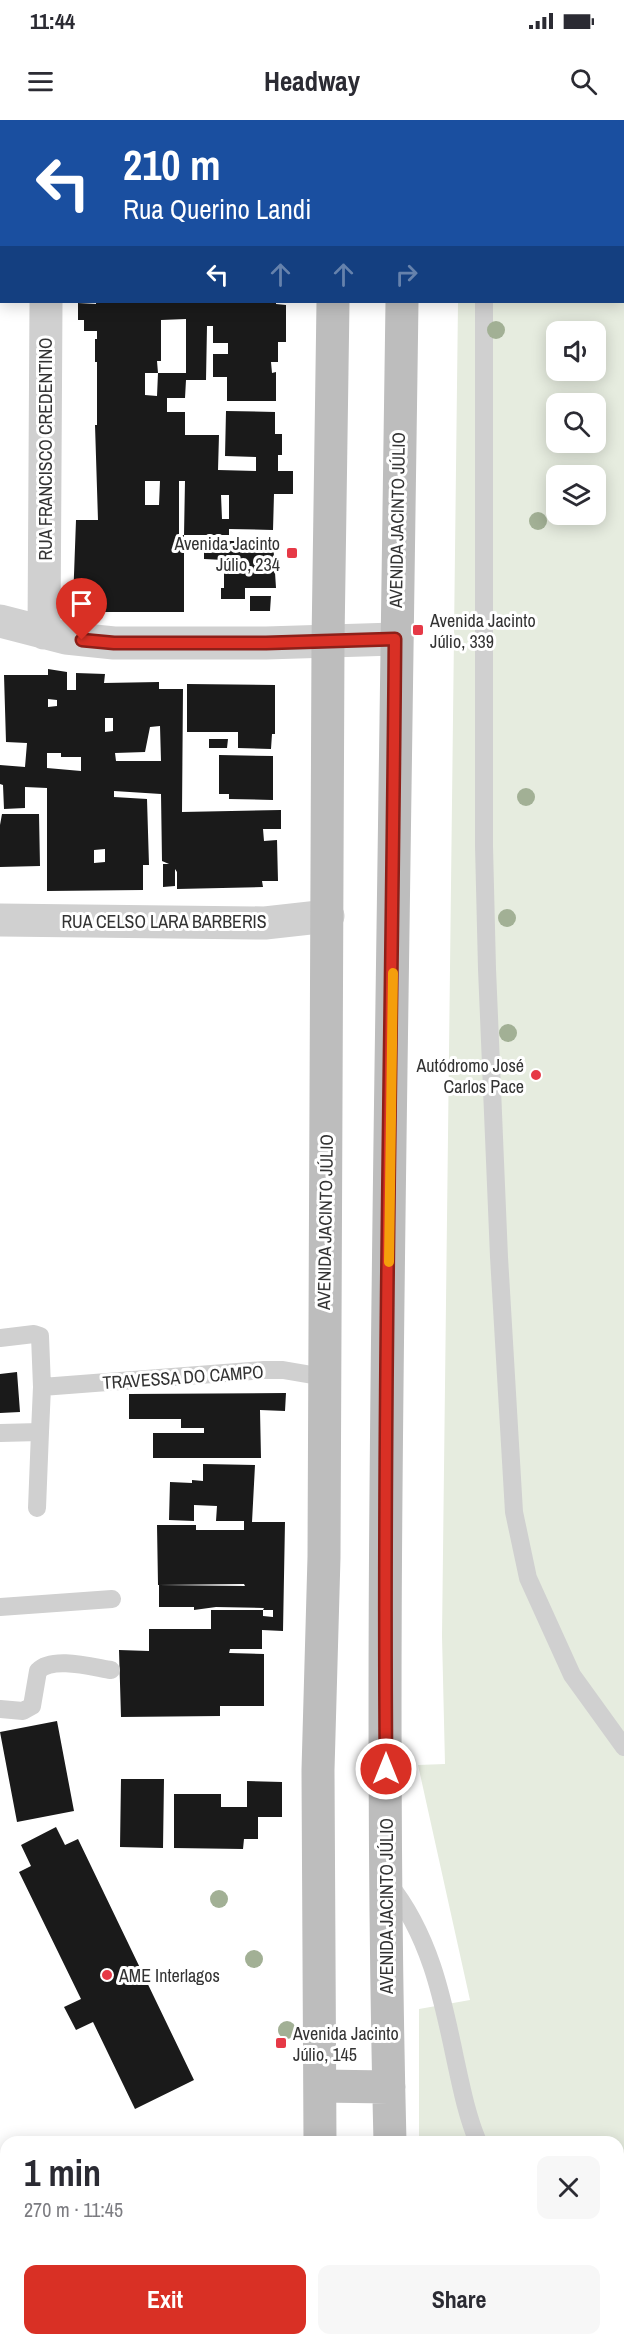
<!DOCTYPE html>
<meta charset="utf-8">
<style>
:root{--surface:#fff;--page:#f7f7f7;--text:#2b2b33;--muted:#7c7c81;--accent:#d93025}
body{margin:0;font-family:"Archivo Narrow",sans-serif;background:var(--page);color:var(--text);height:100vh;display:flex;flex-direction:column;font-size:22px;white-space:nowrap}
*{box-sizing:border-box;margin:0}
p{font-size:20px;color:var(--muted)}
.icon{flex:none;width:33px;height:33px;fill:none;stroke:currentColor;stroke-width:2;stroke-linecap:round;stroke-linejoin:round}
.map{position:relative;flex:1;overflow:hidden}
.drawer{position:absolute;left:0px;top:2016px;width:624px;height:210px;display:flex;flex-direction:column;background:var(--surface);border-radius:18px 18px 0 0;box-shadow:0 3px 15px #0003}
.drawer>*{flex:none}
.banner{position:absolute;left:0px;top:0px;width:624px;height:183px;box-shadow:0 3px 15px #0003;background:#1a4fa0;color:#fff;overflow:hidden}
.tools{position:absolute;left:546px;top:201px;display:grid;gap:12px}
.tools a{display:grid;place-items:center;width:60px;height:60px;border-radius:12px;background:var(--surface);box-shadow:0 3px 15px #0003;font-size:30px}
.pin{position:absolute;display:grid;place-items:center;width:51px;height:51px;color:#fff;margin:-62px -26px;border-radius:50% 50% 50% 0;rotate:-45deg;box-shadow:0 0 6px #0007}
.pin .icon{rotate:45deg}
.me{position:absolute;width:66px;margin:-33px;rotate:0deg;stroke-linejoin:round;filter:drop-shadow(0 0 4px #0008)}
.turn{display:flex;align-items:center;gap:21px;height:126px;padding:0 24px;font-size:27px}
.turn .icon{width:78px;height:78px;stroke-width:2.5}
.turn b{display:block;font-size:42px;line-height:51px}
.lanes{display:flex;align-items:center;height:57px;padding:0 24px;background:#0003;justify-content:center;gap:30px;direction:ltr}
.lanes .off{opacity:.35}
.round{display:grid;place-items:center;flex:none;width:63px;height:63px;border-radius:12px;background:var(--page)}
.head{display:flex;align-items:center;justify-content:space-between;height:102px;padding:0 24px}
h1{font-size:36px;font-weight:700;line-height:45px}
.button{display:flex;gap:12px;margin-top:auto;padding:12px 24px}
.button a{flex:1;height:69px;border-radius:12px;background:var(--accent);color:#fff;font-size:24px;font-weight:700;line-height:69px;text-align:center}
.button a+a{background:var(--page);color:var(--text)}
.status{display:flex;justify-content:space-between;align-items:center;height:42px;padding:0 30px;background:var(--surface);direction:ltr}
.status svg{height:16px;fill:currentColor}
header{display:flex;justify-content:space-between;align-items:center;height:78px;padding:0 24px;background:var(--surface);font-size:27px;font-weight:700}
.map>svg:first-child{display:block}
.green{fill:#e6ecdf;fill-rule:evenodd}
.building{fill:#1a1a1a;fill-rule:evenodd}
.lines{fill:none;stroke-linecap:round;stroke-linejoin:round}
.lane{stroke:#d0d0d0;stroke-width:18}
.street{stroke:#d0d0d0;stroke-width:33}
.secondary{stroke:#bdbdbd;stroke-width:33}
.tree{fill:#a2b095}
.route-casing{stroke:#8d1f18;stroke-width:15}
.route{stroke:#d93025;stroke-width:10}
.slow{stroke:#f59e0b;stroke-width:10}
.poi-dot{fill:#e63946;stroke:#fff;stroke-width:2}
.labels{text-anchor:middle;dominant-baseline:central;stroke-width:6;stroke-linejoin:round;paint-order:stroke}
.street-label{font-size:18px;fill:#333;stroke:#fff}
.poi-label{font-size:18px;fill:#333;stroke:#fff;text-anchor:start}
</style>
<div class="status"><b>11:44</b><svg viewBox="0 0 49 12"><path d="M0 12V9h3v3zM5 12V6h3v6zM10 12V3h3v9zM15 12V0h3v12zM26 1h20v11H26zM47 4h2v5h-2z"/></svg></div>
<header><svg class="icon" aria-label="menu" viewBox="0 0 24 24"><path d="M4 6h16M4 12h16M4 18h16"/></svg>Headway<svg class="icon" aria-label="search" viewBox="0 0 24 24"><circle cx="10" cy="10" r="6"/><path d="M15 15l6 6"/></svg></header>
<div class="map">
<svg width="624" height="2226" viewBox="0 0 624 2226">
<rect width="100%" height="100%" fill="#fff"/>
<!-- green -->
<path class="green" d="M460,0H624V2226H417V2220H618V2022H419V1889L470,1880L418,1645L445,1644L442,1516L458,182H622V2ZM556,212H596V250H556ZM556,284H596V322H556ZM556,356H596V394H556Z"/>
<!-- building -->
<path class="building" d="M96,182H276V184L286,185V222H278V242H271L272,253L276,252V281H227V257H213V234H228V223H213V206H207L206,260H186L185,278H167V292H185V315H219L218,350L256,351V337L225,336L226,291L275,292V314H282V335H278V351H293V374H274L273,410L229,409V415H184V492H81L73,482L76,400H98L95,305H97V242H95V219H97V211H84V200H78V183L96,184ZM186,199V253H158L157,241H161V200ZM145,253H158L157,276L145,275ZM145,361H160L159,385H145ZM179,361H185L184,415H179ZM221,375H229V399H222Z
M204,421H273L276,468H245V479H221V468H224V440L204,439Z
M250,476H271L270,491H250Z
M48,549L67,552V570H76V553L105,554L104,563L159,562V569H183L182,692L281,690V709H263L264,721L277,720L278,761H262L263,767L177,769V752L175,749V766L163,767V744H169L162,741L161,674L114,671V677L147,679L149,745H143V770L47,771V668L25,667V688L4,689L3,665L0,664V645L25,647L27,623L6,622L4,555H48ZM48,579L57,580V586L48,587ZM105,598H113V611L105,612ZM160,606L161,641H116L115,633L145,632L150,607ZM47,633H61V637H81V651L47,648ZM105,729V742L94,743V730Z
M187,564L275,565V614H272L271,629L238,628V612H187Z
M209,619H228L227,628H209Z
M219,635L273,636V680L229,679V674H219Z
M2,694H39L40,746L0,747V705Z
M17,1252L20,1292L0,1293V1254Z
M286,1273L285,1291L260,1290L261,1338H153V1313H204V1308H181V1299H129V1274Z
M203,1344L255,1345L252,1402H285L283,1511L262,1510V1529H230L229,1533L264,1534V1586H220V1596L121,1597L119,1530L149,1531V1509H211V1490H263V1496L273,1497V1490H263L264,1488L216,1487L194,1490V1487H159V1465L245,1466L244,1464L158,1465L157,1405H196V1410H244V1401H216L217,1386L194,1385V1401L169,1400L170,1362L192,1363V1360L203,1361Z
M57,1601L74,1691L17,1702L0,1612Z
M121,1659H164L163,1728L120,1727Z
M247,1661L282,1662V1697H258V1719H244L243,1729L174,1728V1674H221V1687H247Z
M56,1707L65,1725L78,1719L194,1960L135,1989L93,1902L76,1910L64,1887L81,1879L19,1752L31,1746L21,1725Z
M8,2220H108L109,2226H47V2224L9,2226Z
M132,2220H145L146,2226H134Z
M179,2220H265L266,2226H212L211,2223H206L207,2226H180Z"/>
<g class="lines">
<!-- lane -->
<path class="lane" d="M484,0V2
M484,182V726L487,849L499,1137L514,1392L528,1458L572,1555L624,1627
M0,1218L34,1214L40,1216L42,1267L40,1312L0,1313
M42,1267L264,1250H283L324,1257
M37,1388L40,1312
M0,1487L112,1479
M0,1589L23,1591L32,1586L38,1551C52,1536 92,1547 111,1550
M388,1763C429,1814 442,1875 455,1938C461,1966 467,1996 478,2022
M618,2138H624"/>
<!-- street -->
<path class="street" d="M47,2V0
M0,501L66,518L114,523H266L395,519
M44,513L46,182
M0,800L265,803L328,796"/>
<!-- secondary -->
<path class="secondary" d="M335,2V0
M402,2V0
M320,1966L389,1967
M320,2022L318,1650L324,1437L328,522L333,182
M390,2022C381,1664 386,1307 391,949C395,693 397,437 402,182
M320,2220V2226
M393,2226V2220"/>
</g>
<!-- trees -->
<g class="tree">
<circle cx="496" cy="210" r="9"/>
<circle cx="538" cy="401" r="9"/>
<circle cx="526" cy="677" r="9"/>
<circle cx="507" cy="798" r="9"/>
<circle cx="508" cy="913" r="9"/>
<circle cx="219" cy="1779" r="9"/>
<circle cx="254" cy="1839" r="9"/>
<circle cx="287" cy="1910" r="9"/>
</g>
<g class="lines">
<!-- route casing -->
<g class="route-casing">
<path id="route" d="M82,520L114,523H266L395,519C392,895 383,1272 386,1649"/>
</g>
<!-- route -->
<use href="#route" class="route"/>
<!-- slow -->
<path class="slow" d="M389,1142L393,853"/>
</g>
<!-- markers -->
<g class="poi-dot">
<rect x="286" y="427" width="12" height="12" rx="3"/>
<rect x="412" y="504" width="12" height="12" rx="3"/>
<circle cx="536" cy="955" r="6"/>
<circle cx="107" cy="1855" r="6"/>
<rect x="275" y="1917" width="12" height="12" rx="3"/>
</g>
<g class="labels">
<!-- street labels -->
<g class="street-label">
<text transform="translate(45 329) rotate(-90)">RUA FRANCISCO CREDENTINO</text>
<text transform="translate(397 400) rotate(-89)">AVENIDA JACINTO JÚLIO</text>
<text x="164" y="801">RUA CELSO LARA BARBERIS</text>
<text transform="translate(325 1102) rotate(-89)">AVENIDA JACINTO JÚLIO</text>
<text transform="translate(183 1257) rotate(-4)">TRAVESSA DO CAMPO</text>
<text transform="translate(386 1786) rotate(-90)">AVENIDA JACINTO JÚLIO</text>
</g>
<!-- poi labels -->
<g class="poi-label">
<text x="280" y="423" text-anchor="end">Avenida Jacinto<tspan x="280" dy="21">Júlio, 234</tspan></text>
<text x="430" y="500">Avenida Jacinto<tspan x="430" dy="21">Júlio, 339</tspan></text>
<text x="524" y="945" text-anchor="end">Autódromo José<tspan x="524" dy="21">Carlos Pace</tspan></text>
<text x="119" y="1855">AME Interlagos</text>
<text x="293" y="1913">Avenida Jacinto<tspan x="293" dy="21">Júlio, 145</tspan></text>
</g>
</g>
</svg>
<div class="tools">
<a><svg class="icon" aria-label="sound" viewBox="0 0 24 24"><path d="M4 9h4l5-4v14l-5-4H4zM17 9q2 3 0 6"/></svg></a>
<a><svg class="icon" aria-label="search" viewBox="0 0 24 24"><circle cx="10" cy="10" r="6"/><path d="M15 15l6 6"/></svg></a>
<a><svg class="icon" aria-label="layers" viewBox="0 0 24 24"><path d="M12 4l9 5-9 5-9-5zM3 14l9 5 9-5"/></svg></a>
</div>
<div class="pin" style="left:82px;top:520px;background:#d93025"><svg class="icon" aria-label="arrive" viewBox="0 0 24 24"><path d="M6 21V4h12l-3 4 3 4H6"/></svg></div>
<svg class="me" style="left:386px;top:1649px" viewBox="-20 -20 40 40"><circle r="17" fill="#d93025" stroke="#fff" stroke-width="3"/><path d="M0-11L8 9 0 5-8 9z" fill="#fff"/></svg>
<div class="banner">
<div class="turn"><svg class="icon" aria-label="left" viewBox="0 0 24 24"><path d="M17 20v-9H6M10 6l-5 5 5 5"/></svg><div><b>210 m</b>Rua Querino Landi</div></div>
<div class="lanes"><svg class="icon" aria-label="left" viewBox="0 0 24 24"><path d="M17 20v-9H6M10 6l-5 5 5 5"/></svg><svg class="icon off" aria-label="ahead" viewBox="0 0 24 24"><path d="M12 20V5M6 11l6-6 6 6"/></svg><svg class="icon off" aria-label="ahead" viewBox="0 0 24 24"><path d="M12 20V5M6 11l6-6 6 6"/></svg><svg class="icon off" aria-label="right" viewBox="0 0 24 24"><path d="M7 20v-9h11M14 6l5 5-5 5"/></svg></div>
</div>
<section class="drawer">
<div class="head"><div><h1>1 min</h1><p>270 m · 11:45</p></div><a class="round"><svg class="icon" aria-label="close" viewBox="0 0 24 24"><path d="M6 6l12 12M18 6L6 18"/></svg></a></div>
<div class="button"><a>Exit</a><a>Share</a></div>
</section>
</div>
